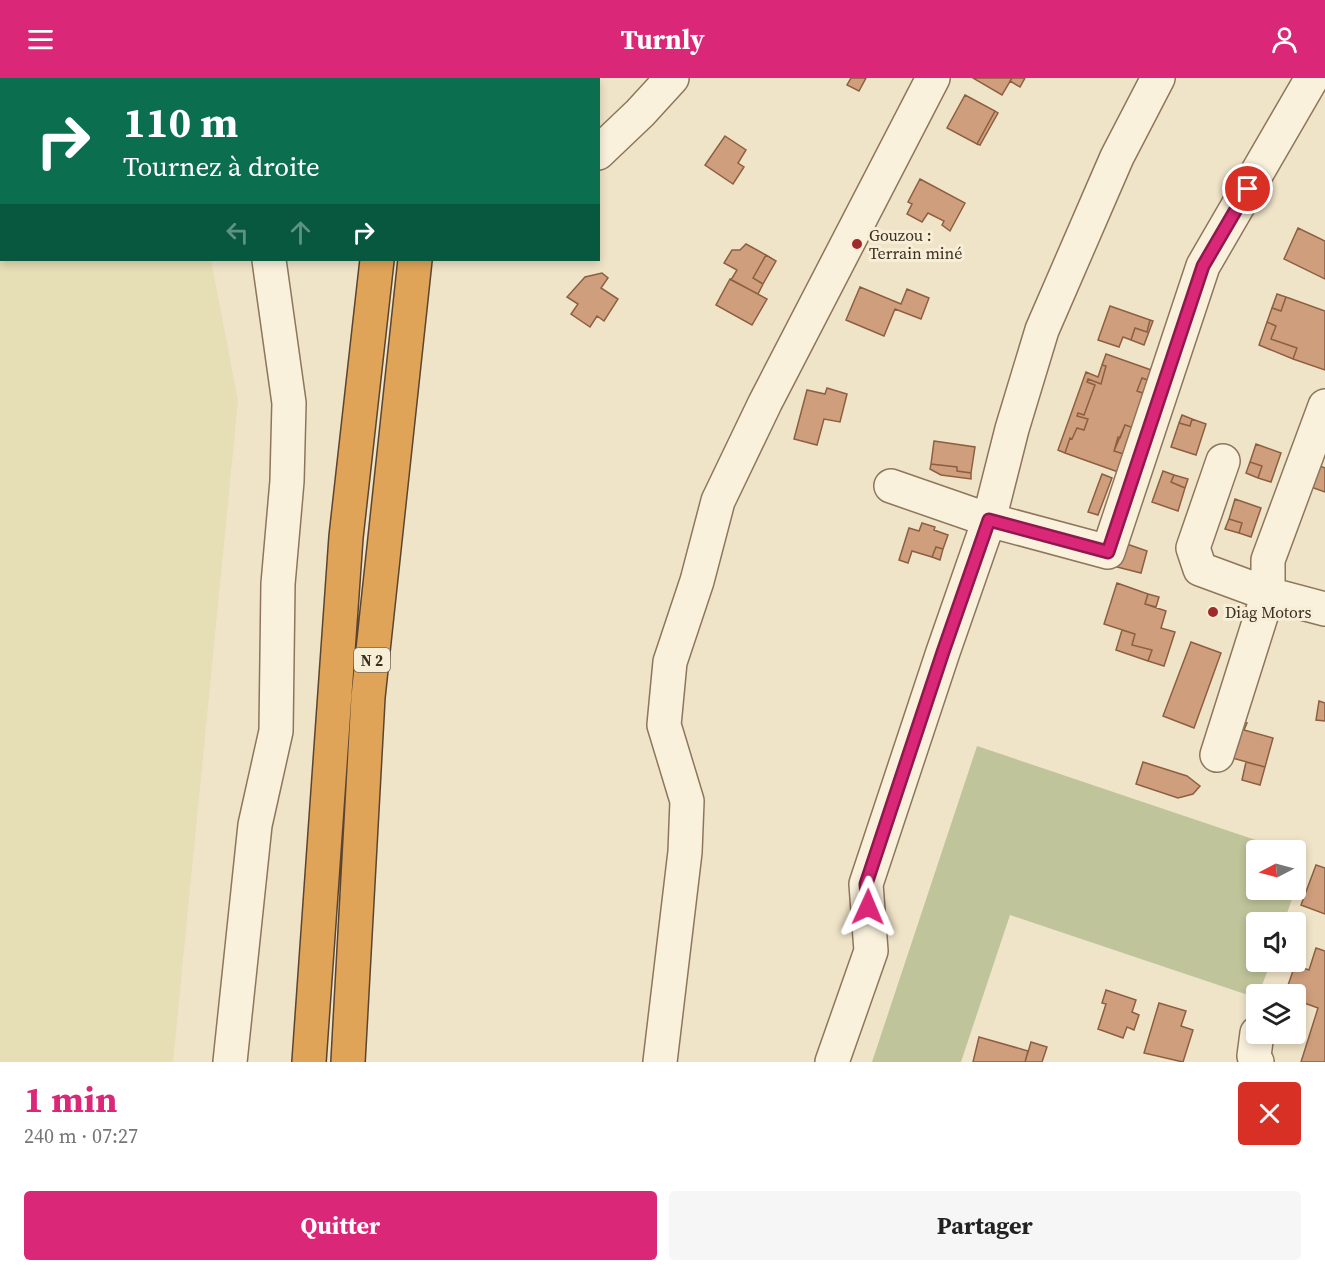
<!DOCTYPE html>
<html lang="fr">
<meta charset="utf-8">
<style>
:root{--surface:#fff;--page:#f6f6f6;--text:#222;--muted:#767676;--accent:#db2777}
body{margin:0;font-family:"Source Serif 4",serif;background:var(--page);color:var(--text);height:100vh;display:flex;flex-direction:column;font-size:22px;white-space:nowrap}
*{box-sizing:border-box;margin:0}
p{font-size:20px;color:var(--muted)}
.icon{flex:none;width:33px;height:33px;fill:none;stroke:currentColor;stroke-width:2;stroke-linecap:round;stroke-linejoin:round}
.map{position:relative;height:984px;overflow:hidden}
.drawer{display:flex;flex-direction:column;background:var(--surface);flex:1}
.drawer>*{flex:none}
.guide{position:absolute;left:0px;top:0px;width:600px;height:183px;box-shadow:0 3px 9px #0003;background:#0b6e4f;color:#fff;overflow:hidden}
.needle{width:39px;rotate:264deg}
.tools{position:absolute;left:1246px;top:762px;display:grid;gap:12px}
.tools a{display:grid;place-items:center;width:60px;height:60px;border-radius:6px;background:var(--surface);box-shadow:0 3px 9px #0003;font-size:30px}
.pin{position:absolute;display:grid;place-items:center;width:51px;height:51px;color:#fff;margin:-26px;border:3px solid #fff;border-radius:50%;box-shadow:0 2px 6px #0007}
.me{position:absolute;width:66px;margin:-33px;rotate:1deg;stroke-linejoin:round;filter:drop-shadow(0 0 4px #0008)}
.turn{display:flex;align-items:center;gap:21px;height:126px;padding:0 24px;font-size:27px}
.turn .icon{width:78px;height:78px;stroke-width:2.5}
.turn b{display:block;font-size:42px;line-height:51px}
.lanes{display:flex;align-items:center;height:57px;padding:0 24px;background:#0003;justify-content:center;gap:30px;direction:ltr}
.lanes .off{opacity:.35}
.round{display:grid;place-items:center;flex:none;width:63px;height:63px;border-radius:6px;background:var(--page)}
.summary{display:flex;align-items:center;justify-content:space-between;height:102px;padding:0 24px}
h1{font-size:36px;font-weight:700;line-height:45px;color:var(--accent)}
.action{display:flex;gap:12px;margin-top:auto;padding:12px 24px}
.action a{flex:1;height:69px;border-radius:6px;background:var(--accent);color:#fff;font-size:24px;font-weight:700;line-height:69px;text-align:center}
.action a+a{background:var(--page);color:var(--text)}
header{display:flex;justify-content:space-between;align-items:center;height:78px;padding:0 24px;background:var(--accent);color:#fff;font-size:27px;font-weight:700}
.map>svg:first-child{display:block}
.farmland{fill:#e6deb5}
.cemetery{fill:#bfc49a}
.building{fill:#cf9f7d;stroke:#8d5f41;stroke-width:1.5}
.lines{fill:none;stroke-linecap:round;stroke-linejoin:round}
.minor-casing{stroke:#8d765c;stroke-width:36}
.highway-casing{stroke:#5b4430;stroke-width:36}
.minor{stroke:#faf1dc;stroke-width:33}
.highway{stroke:#e0a458;stroke-width:33}
.route-casing{stroke:#8e194d;stroke-width:15}
.route{stroke:#db2777;stroke-width:10}
.poi-dot{fill:#9e2a2b;stroke:#f7eed8;stroke-width:2}
.labels{text-anchor:middle;dominant-baseline:central;stroke-width:6;stroke-linejoin:round;paint-order:stroke}
.shield{fill:#f7eed8;stroke:#756857;stroke-width:1.5}
.shield-label{font-size:15px;font-weight:bold;fill:#3d2e20}
.poi-label{font-size:16px;fill:#3d2e20;stroke:#f7eed8;text-anchor:start}
</style>
<header><svg class="icon" aria-label="menu" viewBox="0 0 24 24"><path d="M4 6h16M4 12h16M4 18h16"/></svg>Turnly<svg class="icon" aria-label="person" viewBox="0 0 24 24"><circle cx="12" cy="8" r="4"/><path d="M4 21q1-7 8-7t8 7"/></svg></header>
<div class="map">
<svg width="1325" height="984" viewBox="0 0 1325 984">
<rect width="100%" height="100%" fill="#f0e4c8"/>
<!-- farmland -->
<path class="farmland" d="M0,0H200L2,2V182H211L238,323L173,984H0Z"/>
<!-- cemetery -->
<path class="cemetery" d="M977,668L1285,772H1257V812H1295L1284,844H1257V884H1271L1257,920L1010,837L961,984H872Z"/>
<!-- building -->
<path class="building" d="M851,0H866L859,13L847,7Z
M973,0H1012L1002,17Z
M1012,0H1025L1020,9L1010,3Z
M965,17L995,33L977,66L947,50Z
M995,33L998,35L980,67L977,66Z
M725,58L746,72L738,85L744,89L733,106L705,87Z
M920,101L965,125L950,153L942,147L944,143L928,135L922,144L907,136L912,126L908,124Z
M1298,150L1325,163V201L1284,181Z
M746,166L766,177L753,200L763,206L758,216L731,202L737,192L724,185L732,172H740Z
M766,177L776,183L763,206L753,200Z
M602,195L608,200L601,210L618,221L604,243L597,238L590,249L571,236L578,226L567,219L585,199Z
M730,201L767,221L752,247L716,227Z
M860,209L901,226L907,211L929,220L921,241L895,231L884,258L846,242Z
M1277,216L1286,219L1281,233L1272,230Z
M1286,219L1325,233V292L1293,281L1297,270L1271,261L1276,248L1267,244L1272,230L1281,233Z
M1110,228L1150,242L1147,254L1135,250L1131,262L1123,259L1119,269L1098,262Z
M1150,242L1153,243L1144,267L1131,262L1135,250L1147,254Z
M1267,244L1276,248L1271,261L1297,270L1293,281L1259,267Z
M1106,276L1157,294L1153,304L1142,300L1137,313L1148,317L1137,351L1125,347L1120,360L1118,359L1114,373L1127,377L1121,395L1065,375L1070,360L1072,361L1077,350L1084,352L1088,341L1077,338L1078,335L1084,337L1095,307L1087,304L1088,301L1101,306L1106,288L1102,287Z
M1102,287L1106,288L1101,306L1088,301L1087,304L1095,307L1084,337L1078,335L1077,338L1088,341L1084,352L1077,350L1072,361L1070,360L1065,375L1058,372L1086,294L1098,299Z
M1142,300L1156,305L1148,317L1137,313Z
M827,310L847,316L840,344L824,341L817,367L794,361L807,312L825,316Z
M1182,337L1192,341L1190,348L1179,345Z
M1192,341L1206,346L1196,377L1171,369L1179,345L1190,348Z
M1125,347L1140,352L1127,377L1114,373Z
M934,363L975,369L971,395L957,393V389L931,386Z
M1256,366L1281,375L1271,404L1258,400L1262,388L1250,384Z
M1250,384L1262,388L1258,400L1246,395Z
M931,386L957,389V393L971,395V401L941,397L930,391Z
M1320,388L1325,390V414L1311,409Z
M1163,393L1174,397L1171,404L1185,410L1178,433L1152,424Z
M1102,396L1112,400L1098,437L1088,434Z
M1174,397L1188,401L1185,410L1171,404Z
M1235,421L1261,430L1251,459L1239,455L1242,445L1229,441Z
M1229,441L1242,445L1239,455L1225,451Z
M922,445L935,449L934,452L948,457L943,471L936,469L932,479L912,473L908,485L899,482L909,450L919,453Z
M1124,465L1147,473L1141,495L1117,489Z
M936,469L943,471L940,482L932,479Z
M1117,505L1148,516L1145,526L1166,533L1161,550L1175,554L1164,588L1148,583L1152,572L1132,567L1135,556L1104,546Z
M1148,516L1159,519L1156,529L1145,526Z
M1122,552L1135,556L1132,567L1152,572L1148,583L1116,572Z
M1191,564L1221,575L1194,650L1163,638Z
M1319,623L1325,625V643L1316,642Z
M1235,641L1247,645L1244,652L1273,660L1265,689L1225,678Z
M1143,684L1187,698L1200,708L1193,716L1178,720L1136,706Z
M1246,684L1265,689L1260,707L1242,702Z
M1316,787L1325,790V836L1301,827Z
M1316,870L1325,873V984H1301L1318,930L1296,922V916H1285L1295,887L1309,892Z
M1106,912L1136,922L1132,934L1139,937L1134,952L1127,949L1123,960L1098,951L1106,926L1102,925Z
M1159,925L1186,933L1181,948L1193,952L1183,984L1144,975Z
M979,959L1028,973L1025,984H973Z
M1031,964L1047,969L1042,984H1025Z"/>
<g class="lines">
<!-- minor casing -->
<g class="minor-casing">
<path id="minor" d="M279,2V0
M598,75L640,35L672,0
M1223,383L1193,470L1200,491L1268,516L1325,531
M891,408L989,442L1108,474L1203,188L1312,0
M1217,677L1268,516V482L1325,328
M1257,955L1254,978L1257,984
M230,984L255,747L276,653L278,506L287,403L289,325L269,182
M660,984L685,774L687,723L664,647L670,584L697,503L718,423L765,325L933,0
M832,984L871,873L866,806L943,574L989,442L1012,351L1042,252L1117,79L1158,0"/>
</g>
<!-- highway casing -->
<g class="highway-casing">
<path id="highway" d="M396,2V0
M436,2V0
M309,984L346,459L377,182
M348,984L368,619L415,182"/>
</g>
<!-- minor -->
<use href="#minor" class="minor"/>
<!-- highway -->
<use href="#highway" class="highway"/>
</g>
<g class="lines">
<!-- route casing -->
<g class="route-casing">
<path id="route" d="M868,829L866,806L943,574L989,442L1108,474L1203,188L1248,111"/>
</g>
<!-- route -->
<use href="#route" class="route"/>
</g>
<!-- markers -->
<g class="poi-dot">
<circle cx="857" cy="166" r="6"/>
<circle cx="1213" cy="534" r="6"/>
</g>
<g class="labels">
<!-- shield labels -->
<rect class="shield" x="354" y="570" width="36" height="24" rx="4.5"/>
<g class="shield-label">
<text x="372" y="582">N 2</text>
</g>
<!-- poi labels -->
<g class="poi-label">
<text x="869" y="157">Gouzou :<tspan x="869" dy="18">Terrain miné</tspan></text>
<text x="1225" y="534">Diag Motors</text>
</g>
</g>
</svg>
<div class="tools">
<a><svg class="needle" viewBox="-14 -14 28 28"><path d="M0-13l5 13h-10z" fill="#e53935"/><path d="M0 13l5-13h-10z" fill="#767676"/></svg></a>
<a><svg class="icon" aria-label="sound" viewBox="0 0 24 24"><path d="M4 9h4l5-4v14l-5-4H4zM17 9q2 3 0 6"/></svg></a>
<a><svg class="icon" aria-label="layers" viewBox="0 0 24 24"><path d="M12 4l9 5-9 5-9-5zM3 14l9 5 9-5"/></svg></a>
</div>
<div class="pin" style="left:1248px;top:111px;background:#d93025"><svg class="icon" aria-label="arrive" viewBox="0 0 24 24"><path d="M6 21V4h12l-3 4 3 4H6"/></svg></div>
<svg class="me" style="left:868px;top:829px" viewBox="-20 -20 40 40"><path d="M0-17L14 15 0 8-14 15z" fill="#db2777" stroke="#fff" stroke-width="4"/></svg>
<div class="guide">
<div class="turn"><svg class="icon" aria-label="right" viewBox="0 0 24 24"><path d="M7 20v-9h11M14 6l5 5-5 5"/></svg><div><b>110 m</b>Tournez à droite</div></div>
<div class="lanes"><svg class="icon off" aria-label="left" viewBox="0 0 24 24"><path d="M17 20v-9H6M10 6l-5 5 5 5"/></svg><svg class="icon off" aria-label="ahead" viewBox="0 0 24 24"><path d="M12 20V5M6 11l6-6 6 6"/></svg><svg class="icon" aria-label="right" viewBox="0 0 24 24"><path d="M7 20v-9h11M14 6l5 5-5 5"/></svg></div>
</div>
</div>
<section class="drawer">
<div class="summary"><div><h1>1 min</h1><p>240 m · 07:27</p></div><a class="round" style="background:#d93025;color:#fff"><svg class="icon" aria-label="close" viewBox="0 0 24 24"><path d="M6 6l12 12M18 6L6 18"/></svg></a></div>
<div class="action"><a>Quitter</a><a>Partager</a></div>
</section>
